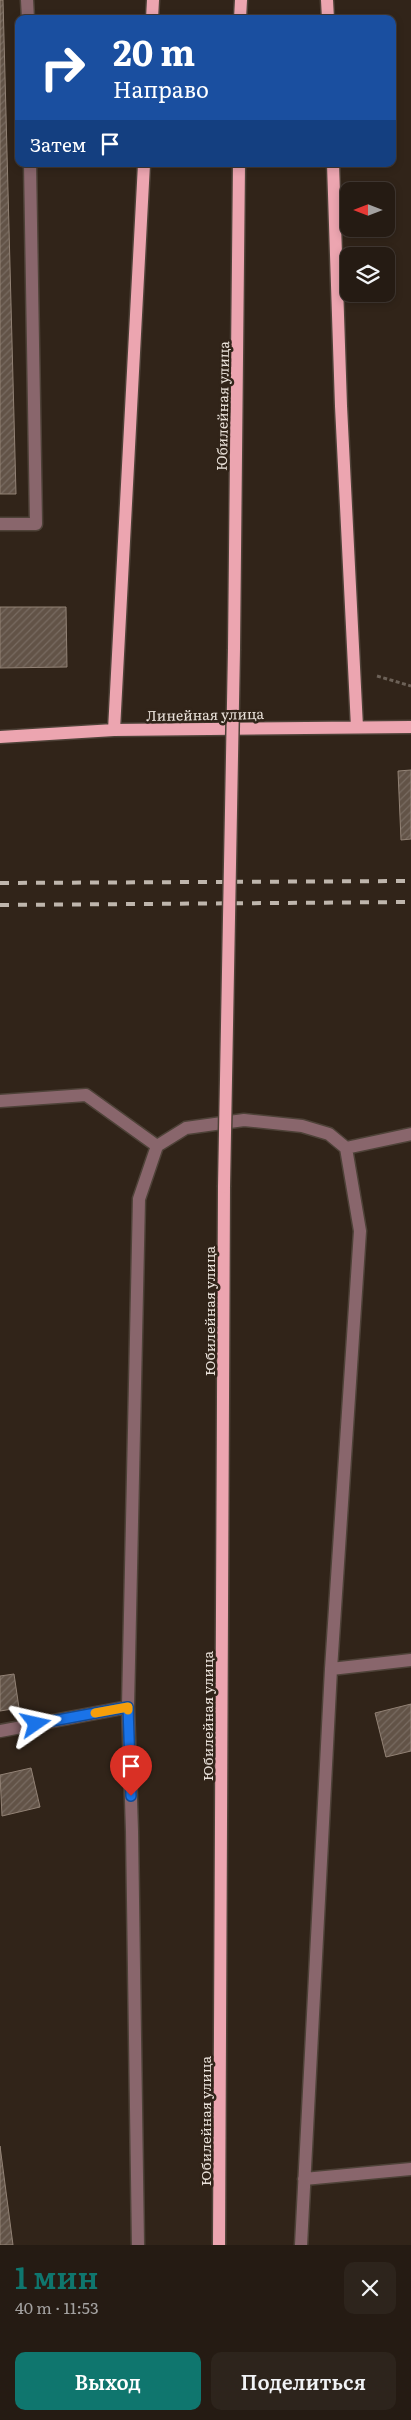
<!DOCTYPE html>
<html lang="ru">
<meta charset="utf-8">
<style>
:root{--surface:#251b13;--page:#2d241c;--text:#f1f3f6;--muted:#a3a1a0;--line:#423933;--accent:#0f766e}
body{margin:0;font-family:Literata,serif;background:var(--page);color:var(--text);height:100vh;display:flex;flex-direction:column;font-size:19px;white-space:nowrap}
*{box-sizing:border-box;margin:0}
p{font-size:16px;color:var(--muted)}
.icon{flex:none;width:28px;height:28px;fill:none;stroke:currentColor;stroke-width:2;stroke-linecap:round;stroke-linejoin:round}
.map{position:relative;height:2245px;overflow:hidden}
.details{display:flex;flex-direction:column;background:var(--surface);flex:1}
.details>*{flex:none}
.top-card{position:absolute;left:15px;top:15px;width:381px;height:152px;border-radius:10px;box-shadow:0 2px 8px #0003,0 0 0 1px var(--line);background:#1a4fa0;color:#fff;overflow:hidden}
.needle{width:32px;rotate:270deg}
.tools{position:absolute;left:340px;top:182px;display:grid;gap:10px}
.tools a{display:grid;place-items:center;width:55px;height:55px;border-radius:10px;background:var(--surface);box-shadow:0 2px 8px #0003,0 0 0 1px var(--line);font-size:25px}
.pin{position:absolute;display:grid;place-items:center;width:42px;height:42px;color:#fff;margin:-51px -21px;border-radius:50% 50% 50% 0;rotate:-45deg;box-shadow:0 0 5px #0007}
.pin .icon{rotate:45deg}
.me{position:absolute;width:55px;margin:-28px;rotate:79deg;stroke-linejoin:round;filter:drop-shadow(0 0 4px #0008)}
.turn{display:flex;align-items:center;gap:18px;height:105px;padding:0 15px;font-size:22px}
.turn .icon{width:65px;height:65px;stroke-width:2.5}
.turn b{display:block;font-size:35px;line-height:42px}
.then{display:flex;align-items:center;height:48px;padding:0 15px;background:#0003;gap:10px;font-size:19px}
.round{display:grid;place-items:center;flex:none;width:52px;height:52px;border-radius:10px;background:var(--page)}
.summary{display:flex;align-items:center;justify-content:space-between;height:85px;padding:0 15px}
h1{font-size:30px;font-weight:600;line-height:38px;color:var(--accent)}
.button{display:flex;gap:10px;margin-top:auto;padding:10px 15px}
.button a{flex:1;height:58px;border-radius:10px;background:var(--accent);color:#fff;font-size:20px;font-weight:600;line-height:58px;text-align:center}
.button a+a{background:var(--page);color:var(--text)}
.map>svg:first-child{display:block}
.building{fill:url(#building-hatch);stroke:#928275}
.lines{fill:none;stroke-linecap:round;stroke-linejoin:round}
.minor-casing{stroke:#4e4238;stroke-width:15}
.major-casing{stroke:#4e4238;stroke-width:15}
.path{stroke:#6c6157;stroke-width:3;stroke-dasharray:4 2.5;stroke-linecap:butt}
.minor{stroke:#89666c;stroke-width:12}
.major{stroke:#eca5b0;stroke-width:12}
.rail{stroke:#bfb6ad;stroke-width:4;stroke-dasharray:9 9;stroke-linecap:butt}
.major-bridge-casing{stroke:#4e4238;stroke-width:15;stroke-linecap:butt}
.major-bridge{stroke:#eca5b0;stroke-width:12}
.route-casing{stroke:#114b97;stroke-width:12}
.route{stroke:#1a73e8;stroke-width:9}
.slow{stroke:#f59e0b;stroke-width:9}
.labels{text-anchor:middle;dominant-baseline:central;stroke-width:5;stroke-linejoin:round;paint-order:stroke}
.street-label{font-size:14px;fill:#e9e1d9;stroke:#312419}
</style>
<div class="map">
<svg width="411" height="2245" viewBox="0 0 411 2245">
<defs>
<pattern id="building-hatch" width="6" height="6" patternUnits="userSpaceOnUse" patternTransform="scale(1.25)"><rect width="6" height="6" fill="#625347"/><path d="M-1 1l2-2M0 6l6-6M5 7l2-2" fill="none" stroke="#786b61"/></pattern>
</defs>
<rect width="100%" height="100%" fill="#312419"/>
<!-- building -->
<path class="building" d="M0,0H3L16,494H0Z
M0,607H66L67,667L0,668Z
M411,770V839L401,840L398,771Z
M14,1674L19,1708L0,1711V1676Z
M411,1704V1751L386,1757L375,1713Z
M31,1768L40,1807L2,1816L0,1775Z
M0,2146L13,2245H0Z"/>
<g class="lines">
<!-- minor casing -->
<g class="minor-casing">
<path id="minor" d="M27,0L28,19
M0,524H36L30,164
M0,1101L86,1095L157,1146
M346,1148L411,1134
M331,1669L411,1660
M0,1731L128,1707
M304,2179L411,2169
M138,2245L132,1831L128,1707L139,1199L157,1146L186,1128L244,1120L302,1126L329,1134L346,1148L360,1231L331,1669L301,2245"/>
</g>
<!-- major casing -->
<g class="major-casing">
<path id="major" d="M327,0L328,19
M152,19L153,0
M240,19L241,0
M333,164L341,406L357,727
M234,649L239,164
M114,730L144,164
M0,737L114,730L411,727
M219,2245L224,1187"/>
</g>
<!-- path -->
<path class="path" d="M377,676L411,686"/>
<!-- minor -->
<use href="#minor" class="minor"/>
<!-- major -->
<use href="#major" class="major"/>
<!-- rail -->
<path class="rail" d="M0,883L411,881
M0,905L411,902"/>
<!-- major-bridge casing -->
<g class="major-bridge-casing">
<path id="major-bridge" d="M224,1187L234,649"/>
</g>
<!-- major-bridge -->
<use href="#major-bridge" class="major-bridge"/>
</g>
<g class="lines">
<!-- route casing -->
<g class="route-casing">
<path id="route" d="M36,1724L128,1707L131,1796"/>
</g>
<!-- route -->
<use href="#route" class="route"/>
<!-- slow -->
<path class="slow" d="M95,1713L128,1707V1710"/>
</g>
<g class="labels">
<!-- street labels -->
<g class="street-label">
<text transform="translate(222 406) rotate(-89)">Юбилейная улица</text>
<text transform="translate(205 714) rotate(-1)">Линейная улица</text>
<text transform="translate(209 1311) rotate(-90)">Юбилейная улица</text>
<text transform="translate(207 1716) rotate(-90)">Юбилейная улица</text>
<text transform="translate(205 2121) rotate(-90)">Юбилейная улица</text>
</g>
</g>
</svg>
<div class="tools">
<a><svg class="needle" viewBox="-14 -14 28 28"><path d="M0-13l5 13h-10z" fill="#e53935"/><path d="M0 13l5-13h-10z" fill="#a3a1a0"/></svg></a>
<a><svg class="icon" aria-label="layers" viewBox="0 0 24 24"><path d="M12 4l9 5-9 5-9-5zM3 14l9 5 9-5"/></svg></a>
</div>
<div class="pin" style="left:131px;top:1796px;background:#d93025"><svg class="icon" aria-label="arrive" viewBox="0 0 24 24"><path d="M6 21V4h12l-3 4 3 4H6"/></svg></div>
<svg class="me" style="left:36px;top:1724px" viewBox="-20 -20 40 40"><path d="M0-17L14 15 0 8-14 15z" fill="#1a73e8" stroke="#fff" stroke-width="4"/></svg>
<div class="top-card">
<div class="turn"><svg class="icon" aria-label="right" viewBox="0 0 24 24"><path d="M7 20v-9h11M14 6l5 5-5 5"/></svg><div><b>20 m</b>Направо</div></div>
<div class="then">Затем<svg class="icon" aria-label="arrive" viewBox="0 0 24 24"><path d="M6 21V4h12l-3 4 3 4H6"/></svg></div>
</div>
</div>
<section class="details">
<div class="summary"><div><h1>1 мин</h1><p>40 m · 11:53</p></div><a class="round"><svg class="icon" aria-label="close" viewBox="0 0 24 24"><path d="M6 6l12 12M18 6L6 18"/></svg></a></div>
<div class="button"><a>Выход</a><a>Поделиться</a></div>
</section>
